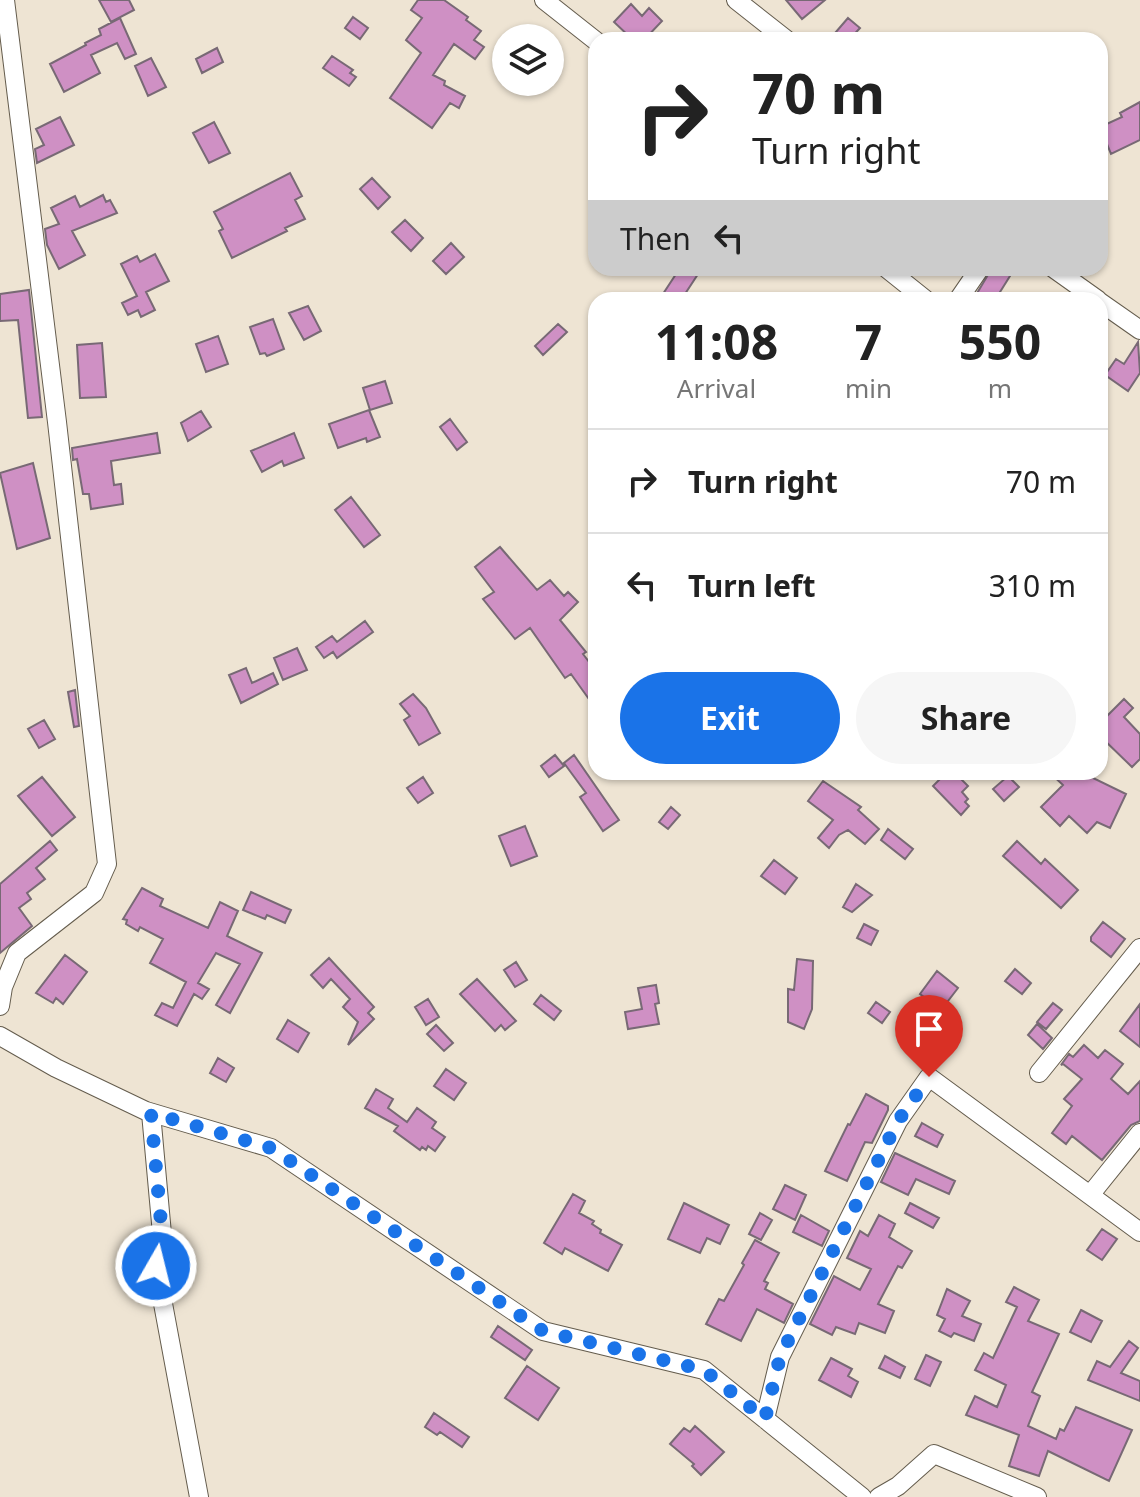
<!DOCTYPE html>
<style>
:root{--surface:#fff;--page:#f6f6f6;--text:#222;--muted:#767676;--line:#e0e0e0;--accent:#1a73e8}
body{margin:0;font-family:"Noto Sans",sans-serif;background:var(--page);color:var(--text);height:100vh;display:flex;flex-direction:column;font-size:30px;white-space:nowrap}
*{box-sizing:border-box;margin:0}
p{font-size:26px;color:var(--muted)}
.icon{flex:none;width:44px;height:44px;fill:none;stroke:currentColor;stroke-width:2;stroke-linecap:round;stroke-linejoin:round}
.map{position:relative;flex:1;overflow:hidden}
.side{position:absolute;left:588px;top:292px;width:520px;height:488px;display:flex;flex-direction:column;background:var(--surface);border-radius:24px;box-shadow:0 2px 6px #0004}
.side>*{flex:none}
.banner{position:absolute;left:588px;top:32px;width:520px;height:244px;border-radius:24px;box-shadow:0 2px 6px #0004;background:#fff;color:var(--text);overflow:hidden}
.tools{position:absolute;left:492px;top:24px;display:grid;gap:16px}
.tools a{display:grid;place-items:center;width:72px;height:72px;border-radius:50%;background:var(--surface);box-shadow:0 2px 6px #0004;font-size:40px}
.pin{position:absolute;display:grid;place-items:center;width:68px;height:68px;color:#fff;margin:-82px -34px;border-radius:50% 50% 50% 0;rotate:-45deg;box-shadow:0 0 8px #0007}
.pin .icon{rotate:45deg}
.me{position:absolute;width:88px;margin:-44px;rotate:8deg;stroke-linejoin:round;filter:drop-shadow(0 0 6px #0008)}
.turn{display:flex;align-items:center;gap:28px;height:168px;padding:0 32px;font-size:36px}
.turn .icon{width:104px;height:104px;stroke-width:2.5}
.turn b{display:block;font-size:56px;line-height:68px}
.then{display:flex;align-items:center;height:76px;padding:0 32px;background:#0003;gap:16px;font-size:30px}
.eta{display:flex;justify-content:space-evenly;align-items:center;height:136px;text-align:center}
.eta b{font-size:48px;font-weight:700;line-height:56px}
.cta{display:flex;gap:16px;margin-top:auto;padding:16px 32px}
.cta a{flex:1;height:92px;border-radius:48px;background:var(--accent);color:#fff;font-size:32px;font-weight:700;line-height:92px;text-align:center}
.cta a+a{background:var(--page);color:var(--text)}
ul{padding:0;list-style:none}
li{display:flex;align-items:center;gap:24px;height:104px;padding:0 32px;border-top:2px solid var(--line)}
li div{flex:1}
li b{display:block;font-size:30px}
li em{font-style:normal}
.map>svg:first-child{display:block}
.building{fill:#cf90c4;stroke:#786975;stroke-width:2}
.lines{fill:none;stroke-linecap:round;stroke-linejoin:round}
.minor-casing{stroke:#645c4d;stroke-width:20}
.minor{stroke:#fff;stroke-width:18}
.route{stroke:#1a73e8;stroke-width:14;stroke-dasharray:0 25.2}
</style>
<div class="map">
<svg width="1140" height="1497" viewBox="0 0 1140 1497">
<rect width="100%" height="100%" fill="#eee4d3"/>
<!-- building -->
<path class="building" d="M99,0H129L134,10L111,22Z
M418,0H444L468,17L466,20L481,31L474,40L484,47L475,59L454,44L433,75L445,81L444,85L465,96L459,108L450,103L432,128L390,98L421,53L406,40L422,18L411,10Z
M786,0H825L802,19Z
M631,4L642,16L649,8L662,21L644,40H633L614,22Z
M353,17L368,28L360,39L345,28Z
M120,18L136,54L125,59L117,43L91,55L100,73L64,92L50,64L86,45L85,43L101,35L99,29Z
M848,18L860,28L849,40H829Z
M217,48L223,62L202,73L196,59Z
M332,56L353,70L350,73L356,77L349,86L323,68Z
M151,58L166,87L148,96L135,66Z
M1140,102V140L1111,154L1100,127L1122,117L1120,113Z
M60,117L74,145L37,163L35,149L44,145L36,129Z
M214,122L230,153L209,163L193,133Z
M290,173L302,196L295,200L305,219L285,228L287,231L232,258L219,231L223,229L214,212Z
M372,178L390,197L378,209L360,189Z
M103,195L106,202L110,200L117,213L72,231L85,255L59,269L47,245L45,229L59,224L51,208L75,196L80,207Z
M405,220L423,238L411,251L392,232Z
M451,243L464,257L446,274L433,261Z
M155,254L169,281L146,292L155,310L141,317L138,310L128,315L122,303L137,296L121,264L137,256L140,262Z
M680,268H702L681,300H659Z
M992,268H1015L995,300H984L976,295Z
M29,290L42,417L28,418L18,320L0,321V294Z
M308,306L321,331L304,340L289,313Z
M273,319L284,349L267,356L265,353L260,354L250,327Z
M558,324L567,332L543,355L535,346Z
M218,336L228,364L206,372L196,344Z
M1138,342L1140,373L1128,391L1105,375L1116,359L1124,364Z
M102,343L106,397L80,398L77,345Z
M385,381L392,403L370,410L363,388Z
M369,410L380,437L367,442L366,438L338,448L329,424Z
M201,411L211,427L188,441L181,423Z
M450,419L467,442L457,450L440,427Z
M157,433L160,453L111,461L114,485L121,484L123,504L91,509L89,494H83L77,459L73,460L72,448Z
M294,433L304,458L284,466L282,461L262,472L251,451Z
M33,463L50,538L17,549L0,473Z
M351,497L380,535L364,547L335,510Z
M500,547L537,590L550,580L564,596L568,592L578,602L560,620L586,652L583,654L596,671V709L571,674L565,678L530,628L515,639L483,599L494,592L475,567Z
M365,621L373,632L337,658L333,652L324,658L316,647L332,636L337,642Z
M297,648L307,670L283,680L274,658Z
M246,668L252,683L273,673L278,684L241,703L229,675Z
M75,690L79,726L74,727L68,692Z
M413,694L426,708L440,733L419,745L404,720L410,716L400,704Z
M1124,699L1133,708L1124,717L1140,734V759L1132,767L1100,736V723Z
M44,720L55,739L39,748L28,729Z
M555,755L564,766L549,777L541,766Z
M574,755L619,820L603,831L580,797L586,793L564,763Z
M947,772H954L968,786L962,792L968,799L965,802L969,806L961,815L933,786Z
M1049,772H1076L1082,778L1085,774L1126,794L1110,828L1097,822L1087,833L1069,816L1060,826L1041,807L1063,785Z
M1008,776L1019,787L1004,801L993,789Z
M42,777L75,817L52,836L18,796Z
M423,777L433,793L418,803L407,788Z
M823,781L861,807L858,810L879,829L865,844L848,830L839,835L829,848L818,838L833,820L808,801Z
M671,807L680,815L668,829L659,822Z
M525,826L537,856L511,866L499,836Z
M888,829L913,849L905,859L881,840Z
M50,841L57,850L36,868L45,879L27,893L31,899L19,908L32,926L0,953V884Z
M1017,841L1041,864L1045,859L1078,890L1061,908L1003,856Z
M774,860L797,878L785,894L761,876Z
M856,884L872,895L852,912L843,907Z
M142,888L163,899L160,906L208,928L220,902L238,911L227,936L262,953L230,1013L216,1005L240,964L216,953L198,983L209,989L202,999L194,994L177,1026L155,1015L162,1003L173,1008L186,982L150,963L163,939L140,927L138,931L126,924L127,920L123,919Z
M251,892L291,910L285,923L267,915L265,919L243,910Z
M1103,922L1125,939L1111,957L1091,941V937Z
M864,924L878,931L871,945L857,938Z
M65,955L87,972L63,1004L56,998L53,1003L36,993Z
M329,958L374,1007L368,1013L374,1019L348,1045L358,1022L343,1007L350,999L331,979L323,988L311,975Z
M797,959L813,961L812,1009L804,1029L788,1022V989L794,990Z
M516,962L527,980L515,987L504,970Z
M1015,969L1031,983L1022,994L1005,981Z
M937,971L958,988L941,1010L920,994Z
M477,979L516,1021L505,1030L501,1025L495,1031L460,994Z
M656,985L659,1003L655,1004L659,1024L628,1029L625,1012L642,1009L638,988Z
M541,995L561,1011L554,1020L534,1004Z
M428,999L439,1017L426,1025L415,1007Z
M876,1002L890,1012L882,1023L868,1013Z
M1053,1003L1062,1010L1046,1029L1037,1022Z
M1140,1004V1047L1120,1031Z
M288,1020L309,1033L298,1052L277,1039Z
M1037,1024L1052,1038L1043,1049L1028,1035Z
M436,1025L453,1043L444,1051L427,1034Z
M1084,1045L1098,1058L1105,1050L1123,1064L1111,1079L1128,1094L1140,1081V1121L1131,1125L1102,1160L1072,1136L1066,1144L1052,1133L1072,1106L1064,1099L1082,1079L1063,1064L1061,1065L1069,1054L1073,1057Z
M218,1058L234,1068L226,1082L210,1073Z
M446,1069L466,1083L454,1100L434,1086Z
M376,1089L393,1099L388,1108L407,1122L417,1108L436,1122L432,1128L445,1137L435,1151L428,1146L426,1150L422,1147L420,1150L394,1131L398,1126L365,1108Z
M866,1094L888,1106V1110L872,1143L865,1142L847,1181L825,1171L848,1124L850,1125Z
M922,1123L943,1135L937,1147L915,1136Z
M895,1153L955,1181L949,1194L916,1179L908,1195L881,1182Z
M785,1185L806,1195L795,1220L773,1209Z
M573,1194L585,1201L579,1213L594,1221L592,1224L601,1230L600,1233L622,1245L608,1271L565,1248L562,1254L544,1243Z
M684,1203L729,1225L720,1244L707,1238L700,1253L668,1239Z
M910,1203L939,1218L933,1228L905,1213Z
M760,1213L772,1220L761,1240L749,1234Z
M801,1215L829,1231L822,1246L793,1232Z
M879,1215L895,1224L889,1237L912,1251L902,1268L898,1266L878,1304L894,1311L885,1333L859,1323L855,1334L836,1327L832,1335L810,1324L834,1276L860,1290L871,1269L847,1258L860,1231L868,1236Z
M1102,1229L1117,1239L1102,1260L1087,1250Z
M755,1240L779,1253L764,1281L768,1283L765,1289L793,1304L784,1323L757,1309L741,1341L706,1324L719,1299L724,1301L744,1265L742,1263Z
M1014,1287L1039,1300L1028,1321L1059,1334L1032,1392L1040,1396L1028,1426L1056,1439L1060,1429L1064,1431L1076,1407L1132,1430L1109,1481L1048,1451L1039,1476L1009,1466L1019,1435L966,1415L975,1396L997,1407L1006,1385L975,1370L984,1353L993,1358L1017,1307L1006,1302Z
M947,1289L970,1301L962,1316L981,1324L974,1341L954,1333L951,1337L939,1331L945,1319L937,1315Z
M1081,1310L1102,1321L1091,1342L1070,1332Z
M498,1326L532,1350L525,1360L491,1337Z
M1129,1341L1138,1348L1121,1373L1140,1381V1401L1088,1380L1097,1361L1110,1367Z
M926,1355L941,1362L930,1386L915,1379Z
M885,1356L905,1367L900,1378L879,1368Z
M831,1358L852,1369L848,1376L858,1382L851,1397L819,1380Z
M527,1366L559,1388L538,1420L505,1398Z
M434,1413L469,1437L462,1447L440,1432L437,1435L425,1427Z
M695,1426L724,1452L701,1475L692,1466L694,1464L670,1444L684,1428L690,1432Z"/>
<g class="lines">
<!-- minor casing -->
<g class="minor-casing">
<path id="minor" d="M544,0L596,41
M736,0L787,40
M886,268L926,300
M1053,268L1098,300
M958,300L980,268
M1100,302L1140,330
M0,1006L3,987L17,953L94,893L107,864L57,422L5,0
M0,1036L56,1068L146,1111L271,1148L543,1331L704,1370L862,1497
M1039,1073L1140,948
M151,1113L162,1234L156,1266L199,1497
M1090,1195L1140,1133
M765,1419L780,1357L898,1121L929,1077L1140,1232
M879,1497L898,1486L934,1454L1037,1497"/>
</g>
<!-- minor -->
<use href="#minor" class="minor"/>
</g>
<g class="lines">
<!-- route -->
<path class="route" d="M156,1266L162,1234L151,1113L271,1148L543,1331L704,1370L765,1419L780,1357L898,1121L929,1077"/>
</g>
</svg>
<div class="tools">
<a><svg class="icon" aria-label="layers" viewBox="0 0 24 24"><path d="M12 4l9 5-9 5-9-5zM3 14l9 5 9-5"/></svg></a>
</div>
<div class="pin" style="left:929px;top:1077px;background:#d93025"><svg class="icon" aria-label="arrive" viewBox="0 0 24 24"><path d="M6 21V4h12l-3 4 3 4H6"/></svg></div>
<svg class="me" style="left:156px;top:1266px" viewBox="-20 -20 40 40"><circle r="17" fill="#1a73e8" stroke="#fff" stroke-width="3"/><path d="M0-11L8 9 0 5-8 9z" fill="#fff"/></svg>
<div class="banner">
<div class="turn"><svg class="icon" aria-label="right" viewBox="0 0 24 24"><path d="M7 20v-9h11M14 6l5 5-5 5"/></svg><div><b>70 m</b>Turn right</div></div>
<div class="then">Then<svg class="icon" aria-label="left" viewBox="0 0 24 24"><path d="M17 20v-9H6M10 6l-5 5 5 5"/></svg></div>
</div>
<section class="side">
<div class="eta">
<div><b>11:08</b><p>Arrival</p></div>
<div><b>7</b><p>min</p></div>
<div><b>550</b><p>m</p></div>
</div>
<ul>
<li><svg class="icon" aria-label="right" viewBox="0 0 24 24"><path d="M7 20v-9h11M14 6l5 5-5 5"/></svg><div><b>Turn right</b></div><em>70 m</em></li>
<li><svg class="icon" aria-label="left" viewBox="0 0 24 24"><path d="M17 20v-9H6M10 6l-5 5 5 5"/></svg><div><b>Turn left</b></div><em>310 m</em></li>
</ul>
<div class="cta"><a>Exit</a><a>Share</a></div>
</section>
</div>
